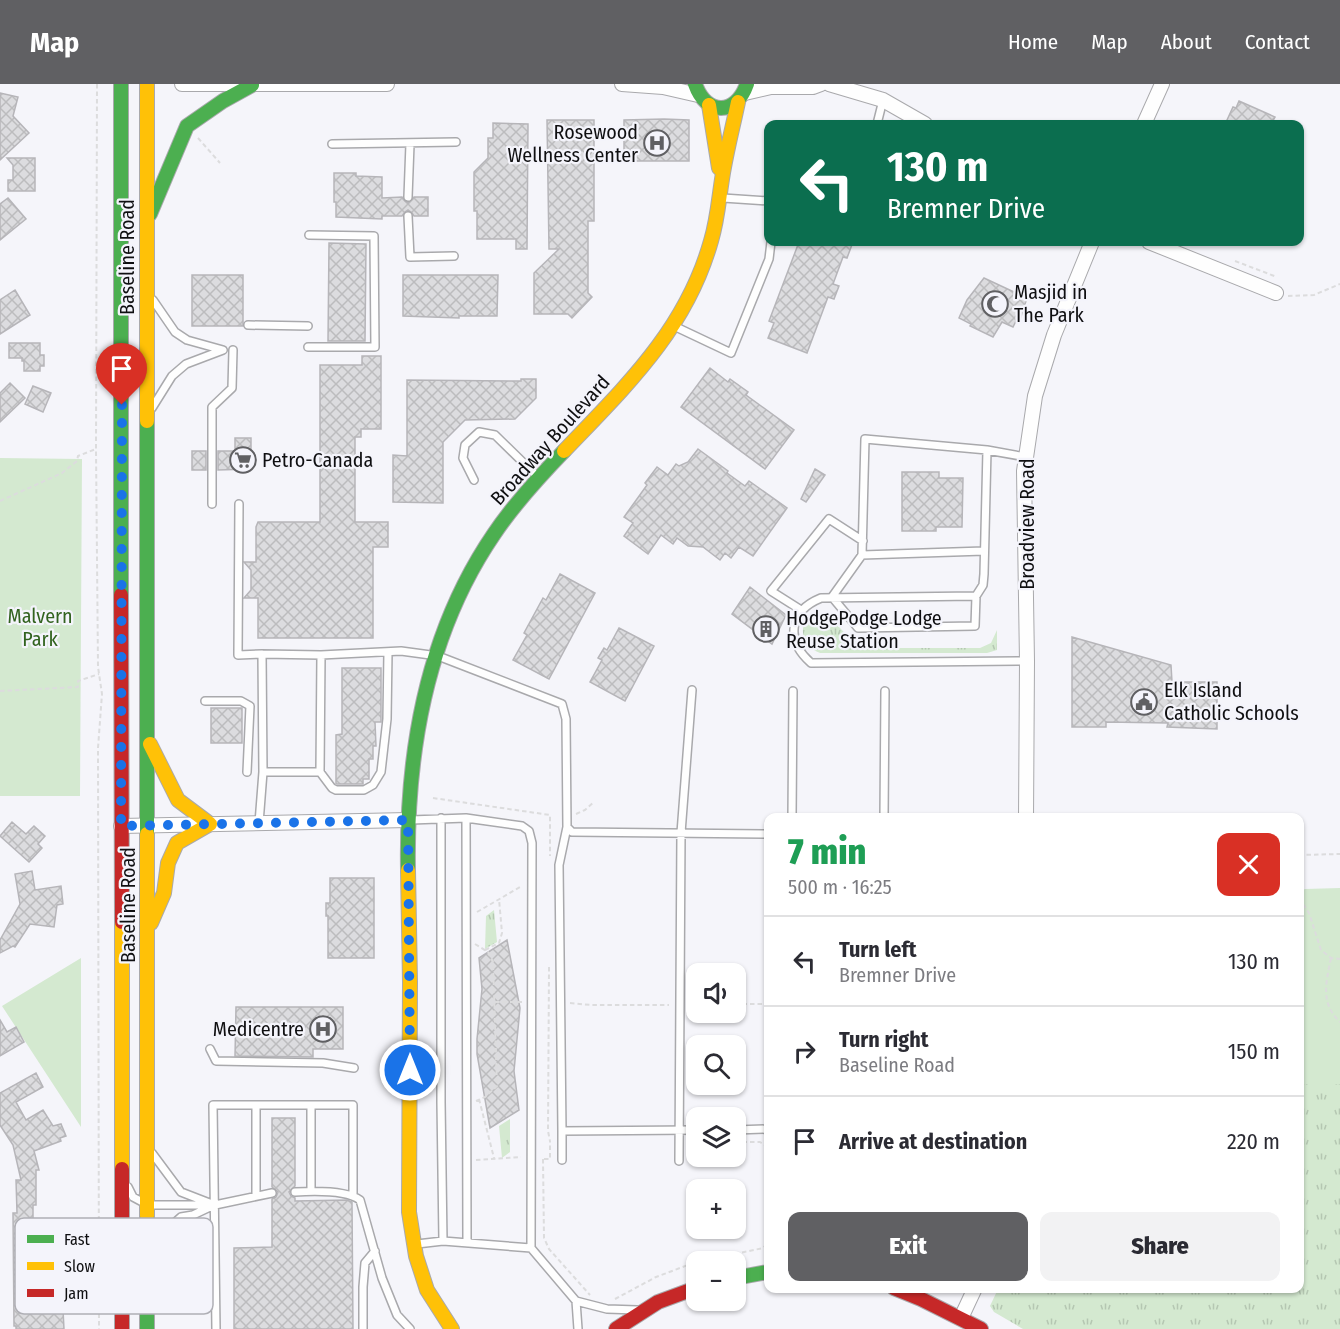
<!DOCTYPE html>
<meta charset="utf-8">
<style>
:root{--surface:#fff;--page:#f2f2f3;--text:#2b2b33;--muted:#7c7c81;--line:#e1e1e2;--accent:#606063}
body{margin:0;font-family:"Fira Sans Condensed",sans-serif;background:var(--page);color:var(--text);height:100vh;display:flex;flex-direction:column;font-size:22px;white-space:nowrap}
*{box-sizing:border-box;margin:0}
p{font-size:20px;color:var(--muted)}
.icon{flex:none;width:33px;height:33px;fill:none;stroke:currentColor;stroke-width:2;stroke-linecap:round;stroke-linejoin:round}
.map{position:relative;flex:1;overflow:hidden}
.side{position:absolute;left:764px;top:729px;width:540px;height:480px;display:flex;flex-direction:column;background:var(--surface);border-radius:12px;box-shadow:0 2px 4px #0004}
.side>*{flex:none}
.hud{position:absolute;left:764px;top:36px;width:540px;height:126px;border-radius:12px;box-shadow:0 2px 4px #0004;background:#0b6e4f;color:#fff;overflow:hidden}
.controls{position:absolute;left:686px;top:879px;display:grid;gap:12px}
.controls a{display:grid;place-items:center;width:60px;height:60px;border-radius:12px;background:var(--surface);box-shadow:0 2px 4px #0004;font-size:30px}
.pin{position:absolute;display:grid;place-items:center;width:51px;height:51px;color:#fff;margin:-62px -26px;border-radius:50% 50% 50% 0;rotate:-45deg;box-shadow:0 0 6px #0007}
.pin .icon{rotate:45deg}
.me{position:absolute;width:66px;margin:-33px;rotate:0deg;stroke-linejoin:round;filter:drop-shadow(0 0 4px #0008)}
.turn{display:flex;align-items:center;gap:21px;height:126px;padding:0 24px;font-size:27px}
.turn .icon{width:78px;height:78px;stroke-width:2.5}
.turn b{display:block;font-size:42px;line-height:51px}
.round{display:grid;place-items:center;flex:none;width:63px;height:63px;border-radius:12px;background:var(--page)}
.overview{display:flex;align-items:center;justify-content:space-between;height:102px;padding:0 24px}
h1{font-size:36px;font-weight:800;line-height:45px;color:#1e9e55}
.primary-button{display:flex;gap:12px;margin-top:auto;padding:12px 24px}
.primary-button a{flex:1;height:69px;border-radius:12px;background:var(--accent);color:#fff;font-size:24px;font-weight:800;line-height:69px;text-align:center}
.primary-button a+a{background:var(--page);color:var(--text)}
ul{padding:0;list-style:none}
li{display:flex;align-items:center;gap:18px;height:90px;padding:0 24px;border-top:2px solid var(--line)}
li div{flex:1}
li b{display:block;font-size:22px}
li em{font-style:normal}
header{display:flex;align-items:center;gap:36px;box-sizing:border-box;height:84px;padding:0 30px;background:var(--accent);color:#fff}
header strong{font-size:28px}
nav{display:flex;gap:33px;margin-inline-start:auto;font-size:21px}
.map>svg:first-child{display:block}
.grass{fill:url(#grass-tufts)}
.park{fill:#d4e9d0}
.building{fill:url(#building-cross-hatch);stroke:#b6b5b9;stroke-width:1.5}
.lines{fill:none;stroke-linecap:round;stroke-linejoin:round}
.lane-casing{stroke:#a9a9ac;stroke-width:10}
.street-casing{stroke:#a9a9ac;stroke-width:16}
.fast-casing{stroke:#a9a9ac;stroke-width:16}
.slow-casing{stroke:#a9a9ac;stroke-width:16}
.jam-casing{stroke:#a9a9ac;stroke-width:16}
.path{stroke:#dcdcdd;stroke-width:2;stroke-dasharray:4.5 3;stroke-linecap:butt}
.lane{stroke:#fefefe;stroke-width:7}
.street{stroke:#fefefe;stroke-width:14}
.fast{stroke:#4caf50;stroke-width:14}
.slow{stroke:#ffc107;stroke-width:14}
.jam{stroke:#c62828;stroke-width:14}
.route{stroke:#1a73e8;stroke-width:10;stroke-dasharray:0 18}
.labels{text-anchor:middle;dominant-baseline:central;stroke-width:4.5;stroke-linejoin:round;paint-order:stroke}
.poi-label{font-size:20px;fill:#0f0f11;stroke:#f4f4fb;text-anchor:start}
.street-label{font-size:20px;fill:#0f0f11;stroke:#f4f4fb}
.park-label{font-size:20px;fill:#32631f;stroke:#f4f4fb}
.key{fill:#f4f4fb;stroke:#afafb5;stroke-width:1.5}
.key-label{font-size:16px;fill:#0f0f11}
</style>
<header>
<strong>Map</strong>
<nav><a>Home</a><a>Map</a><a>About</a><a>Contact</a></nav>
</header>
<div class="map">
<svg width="1340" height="1245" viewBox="0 0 1340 1245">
<defs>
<pattern id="grass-tufts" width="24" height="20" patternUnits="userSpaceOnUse" patternTransform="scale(1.5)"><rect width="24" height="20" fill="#d4e9d0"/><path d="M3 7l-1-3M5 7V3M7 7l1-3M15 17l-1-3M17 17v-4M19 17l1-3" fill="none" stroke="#b5c7b2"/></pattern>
<pattern id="building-cross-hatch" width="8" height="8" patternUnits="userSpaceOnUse" patternTransform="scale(1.5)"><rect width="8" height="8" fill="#dcdcdf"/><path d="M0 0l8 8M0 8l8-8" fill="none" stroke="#bcbcbe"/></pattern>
</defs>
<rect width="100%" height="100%" fill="#f5f5fa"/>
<!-- grass -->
<path class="grass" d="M821,529C833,534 839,544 848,552C858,560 869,562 881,564H980L991,559L997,546V566L987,569H820C798,562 796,531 821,529Z
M494,826L497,858L485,865L486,832Z
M1299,1000H1340V1245H1023L994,1228L990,1222L998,1205L1299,1204Z
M510,1035V1068L502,1074L499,1042Z"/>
<!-- park -->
<path class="park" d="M0,374L82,375L80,712H0Z
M1340,804V1000H1299V808L1305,805Z
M81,874V1043L2,922Z"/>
<!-- building -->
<path class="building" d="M0,9L18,13L13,32L29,49L0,76Z
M1239,17L1275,33L1271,40H1228L1230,37L1227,36L1233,23L1236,24Z
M664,35L689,36V77H624V36Z
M547,36H594V137H588V209L592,213L572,234L568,230H534V189L559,165H549Z
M493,39L528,40L527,165H516V155H477V127H474V88L488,74V54H493Z
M7,74H35V107H8V96H13V81Z
M334,89H356V92L382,93V114L402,113L405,117L408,119L414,113H428V132H414L412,129L408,126L405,128L402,132H382V135L336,133V118H334Z
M8,114L26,135L0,156V120Z
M799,158H853L847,174L843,173L833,200L839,202L834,215L828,213L807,269L768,254L774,239L769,237Z
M329,159L366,160L365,257H328Z
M192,191H243V242H192Z
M403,191H498L497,232H459V234L403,232Z
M984,194L1027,214L1020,236L1017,235L1013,243L1002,238L993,253L970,242L971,240L959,234L967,216Z
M15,206L30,231L0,250V216Z
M9,259H40V271H44V282H40V287H24V277H22V274H9Z
M362,272H381V345H361V353H355V438H388V463H373V554H258V514H244L251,506V486L244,478H256V443L258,438H320V281H362Z
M710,284L728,298L730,295L748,308L746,311L794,346L765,385L681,323Z
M521,295H536V314L515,335L465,336L443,358V419L393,418V371L407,372V296L521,297Z
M10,299L25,314L0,338V309Z
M33,302L51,309L43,328L25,320Z
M235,354H251V385L218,386V367H235Z
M698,365L728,387L727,389L745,402L749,397L787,424L753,472L739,463L731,474L725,469L720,476L703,463L688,462L677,454L673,460L661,451L648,470L624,452L633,439L624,433L647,401L645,399L657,383L668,391L676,380L679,382L688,378Z
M192,367H206V386H192Z
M815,385L825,391L806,418L801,415Z
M902,388H939V394H963L962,443H936V447H902Z
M560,490L595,509L549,595L513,576L527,551L524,549L543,514L546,516Z
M750,503L786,531L772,560L732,530Z
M619,544L654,562L625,617L590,598L602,576L598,574L604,564L607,566Z
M1072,553L1171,581L1172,598H1217V645L1167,643L1168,639L1106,638V643H1072Z
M342,584H381V638H375L376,662H373V675H369V695H363V700H336V651L342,650Z
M211,624H242V659H211Z
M12,738L26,750L34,742L45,752L38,760L42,764L29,778L0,752Z
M32,787L35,806L61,802L63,820L57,821L54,843L30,840L15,863L13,862L0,869V856L20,820L15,790Z
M330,794H374V874H328V832H326V819H330Z
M507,856L520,924L514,987L519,1026L490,1044L477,970V955L482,905L479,874Z
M236,923H343V965H313V973L235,972Z
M0,936L7,948L16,943L24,958L0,972Z
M36,989L43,1003L16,1018L26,1036L43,1026L53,1042L61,1040L66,1052L60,1054L61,1057L34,1067L39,1086H36V1121H33V1143L64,1144L62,1207L64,1245H16V1242H14L13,1129H17L16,1096H21L13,1061L0,1041V1009Z
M272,1034H295V1102L289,1108L291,1112L295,1114V1117L347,1116L352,1118L353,1245H234V1164L272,1163V1115L276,1113L278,1108L272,1103Z"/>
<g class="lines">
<!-- lane casing -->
<g class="lane-casing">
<path id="lane" d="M877,40L883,16
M332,60L456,58
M408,113L410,60
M723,114L768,117
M408,132L410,173L454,172
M248,241L308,242
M676,243L731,269L769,175L771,158
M308,263H375L374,152L309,151
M152,324L172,292L186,280L223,266L187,256L175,248L153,216
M1026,373L987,366L984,490L983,501L976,512L821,514C789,527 785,556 811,579L1027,577
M474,396L463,374L465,361L479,348L495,351L538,393
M212,420V323L232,304L233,266
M239,420L238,571L262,570
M862,471L865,355L987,366
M976,512L975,542L858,544L832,513L862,471L984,467
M801,526L771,507L829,435L863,457
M205,617H241L250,622L247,688
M263,688L262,570L321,571
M320,688L332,704L336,706H364L373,701L381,688L387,635L388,568
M441,734V1018L443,1157
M466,734L467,1159
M792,734L793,607
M884,734L885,607
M411,736L466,734L522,742L529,747L532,759L531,1164L576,1217L578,1245
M259,739L263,688H320L321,571L401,567L438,572L562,620L566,635L567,743L572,748L768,750
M567,743L559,781L562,1047L696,1046
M210,965L216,977L323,979L354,984
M311,1021V1107
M735,1046L768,1045
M562,1047V1076
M152,1069L181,1108L212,1120
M679,1077L681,749L692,606
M128,1103L133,1113L148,1121H215L272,1109
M295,1108C312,1107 346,1106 360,1116L382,1194L397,1231L410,1245
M256,1112V1021
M417,1160L443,1157L531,1164
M152,1167L163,1149L181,1133L193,1131L212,1122
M576,1217L607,1225L637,1226
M216,1245L213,1021H353V1112
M363,1245V1203L365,1179L375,1167"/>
</g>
<!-- street casing -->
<g class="street-casing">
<path id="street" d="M182,0H387
M622,0L663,3L698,11
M829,0L883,16L925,40
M745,9L771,3H813L821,0
M1144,40L1162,0
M1149,158L1276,209
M1026,734L1027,577L1024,387L1035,312L1054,251L1092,158
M121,742L408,736
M961,1234L975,1204"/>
</g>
<!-- fast casing -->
<g class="fast-casing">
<path id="fast" d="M121,0V511
M695,0C706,32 736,32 747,0
M150,130L187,42L223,17L252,1
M147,337V750
M408,786C406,669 427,548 494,450C514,420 539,393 564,367
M147,1132V1245
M735,1194L768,1188"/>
</g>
<!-- slow casing -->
<g class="slow-casing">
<path id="slow" d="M147,0V337
M709,21L719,84
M564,367C626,302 686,246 711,157C718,134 719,112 723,89C727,65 733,42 738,18
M150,660L178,716L210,740L177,759L168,779L164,809L151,839
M147,750V1132
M408,786L410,898L409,1128L416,1172L427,1206L452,1245
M122,838V1085"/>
</g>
<!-- jam casing -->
<g class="jam-casing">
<path id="jam" d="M121,511L122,838
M122,1085V1245
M894,1204L921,1215L981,1245
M616,1245L658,1218L696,1204"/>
</g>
<!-- path -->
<path class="path" d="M97,0L96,365L98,583L102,610L98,664L99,1245
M198,54L220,79
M1235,177L1277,193
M1288,212L1314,211L1340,200
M0,417L62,389L77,377L78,372L96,365
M0,607L78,603V597L99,590
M433,714L550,731V772
M576,730L585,726L594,718
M1299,771L1340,770
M1299,814L1309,829L1321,866L1331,874L1340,875
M477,828L522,802
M475,860L488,868L493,878L497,1002L485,1013L476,1017
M485,866L499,859L502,849L499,815
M1331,874C1326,899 1320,919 1340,938
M549,883L548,1047L550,1057
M495,918H522
M570,919L591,921H669
M735,920H768
M479,1015L494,1074
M688,1057H696
M735,1058H760L768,1063
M543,1075L544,1154L549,1165L590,1211
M544,1075H550V1057
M476,1076L521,1073
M698,1178L763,1164L768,1159
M615,1215L656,1193L696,1178"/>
<!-- lane -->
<use href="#lane" class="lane"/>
<!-- street -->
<use href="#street" class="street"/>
<!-- fast -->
<use href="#fast" class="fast"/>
<!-- slow -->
<use href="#slow" class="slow"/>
<!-- jam -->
<use href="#jam" class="jam"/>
</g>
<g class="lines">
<!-- route -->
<path class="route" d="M122,321L121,742L408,736L410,986"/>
</g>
<!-- icons -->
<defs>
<g id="hospital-ring" transform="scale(1.35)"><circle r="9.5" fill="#f4f4fb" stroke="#606063" stroke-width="1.5"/><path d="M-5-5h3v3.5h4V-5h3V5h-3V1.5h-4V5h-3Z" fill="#606063"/></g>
<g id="mosque-ring" transform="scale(1.35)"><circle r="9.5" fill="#f4f4fb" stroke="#606063" stroke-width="1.5"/><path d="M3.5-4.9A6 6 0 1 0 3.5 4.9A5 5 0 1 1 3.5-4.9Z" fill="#606063"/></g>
<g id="supermarket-ring" transform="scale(1.35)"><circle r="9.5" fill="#f4f4fb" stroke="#606063" stroke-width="1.5"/><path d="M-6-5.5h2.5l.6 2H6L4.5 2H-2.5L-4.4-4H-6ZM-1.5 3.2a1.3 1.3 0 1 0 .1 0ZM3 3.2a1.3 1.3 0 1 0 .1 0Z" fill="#606063"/></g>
<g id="building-ring" transform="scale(1.35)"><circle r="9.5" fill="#f4f4fb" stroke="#606063" stroke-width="1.5"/><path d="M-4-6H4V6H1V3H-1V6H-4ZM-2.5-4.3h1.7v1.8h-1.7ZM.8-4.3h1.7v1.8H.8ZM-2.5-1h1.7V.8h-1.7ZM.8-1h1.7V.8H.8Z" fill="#606063"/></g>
<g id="civic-ring" transform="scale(1.35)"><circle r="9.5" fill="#f4f4fb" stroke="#606063" stroke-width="1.5"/><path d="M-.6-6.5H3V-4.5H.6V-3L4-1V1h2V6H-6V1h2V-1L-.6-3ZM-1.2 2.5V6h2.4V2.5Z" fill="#606063"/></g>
</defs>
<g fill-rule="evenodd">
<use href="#hospital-ring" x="657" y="59"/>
<use href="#mosque-ring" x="995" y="220"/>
<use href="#supermarket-ring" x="243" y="376"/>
<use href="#building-ring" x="766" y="545"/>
<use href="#civic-ring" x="1144" y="618"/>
<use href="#hospital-ring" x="323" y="945"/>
</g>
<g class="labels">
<!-- poi labels -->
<g class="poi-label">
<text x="638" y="48" text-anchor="end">Rosewood<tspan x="638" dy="23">Wellness Center</tspan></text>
<text x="1014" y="208">Masjid in<tspan x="1014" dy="23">The Park</tspan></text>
<text x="262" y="376">Petro-Canada</text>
<text x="786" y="534">HodgePodge Lodge<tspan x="786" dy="23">Reuse Station</tspan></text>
<text x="1164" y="606">Elk Island<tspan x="1164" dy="23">Catholic Schools</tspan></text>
<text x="304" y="945" text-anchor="end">Medicentre</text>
</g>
<!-- street labels -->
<g class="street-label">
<text transform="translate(127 173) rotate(-90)">Baseline Road</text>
<text transform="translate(550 356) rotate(-48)">Broadway Boulevard</text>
<text transform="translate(1027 440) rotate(-90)">Broadview Road</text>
<text transform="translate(128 821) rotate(-90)">Baseline Road</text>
</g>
<!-- park labels -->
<g class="park-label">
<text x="40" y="532">Malvern<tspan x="40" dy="23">Park</tspan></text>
</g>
</g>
<!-- legend -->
<rect x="15" y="1134" width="198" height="96" rx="9" class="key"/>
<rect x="27" y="1151" width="27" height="8" fill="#4caf50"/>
<rect x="27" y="1178" width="27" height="8" fill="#ffc107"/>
<rect x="27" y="1205" width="27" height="8" fill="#c62828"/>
<g class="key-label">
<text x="64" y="1161">Fast</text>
<text x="64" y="1188">Slow</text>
<text x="64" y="1215">Jam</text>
</g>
</svg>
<div class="controls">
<a><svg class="icon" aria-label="sound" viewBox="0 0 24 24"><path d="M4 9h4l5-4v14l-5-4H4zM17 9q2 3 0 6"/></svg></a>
<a><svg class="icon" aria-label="search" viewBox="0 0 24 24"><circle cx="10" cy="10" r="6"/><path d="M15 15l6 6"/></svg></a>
<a><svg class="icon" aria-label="layers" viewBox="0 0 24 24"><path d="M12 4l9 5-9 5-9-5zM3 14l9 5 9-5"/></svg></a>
<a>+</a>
<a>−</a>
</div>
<div class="pin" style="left:122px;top:321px;background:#d93025"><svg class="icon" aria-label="arrive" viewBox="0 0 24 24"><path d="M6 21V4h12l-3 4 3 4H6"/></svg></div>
<svg class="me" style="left:410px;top:986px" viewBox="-20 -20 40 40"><circle r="17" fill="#1a73e8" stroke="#fff" stroke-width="3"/><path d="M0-11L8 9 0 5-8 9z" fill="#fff"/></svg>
<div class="hud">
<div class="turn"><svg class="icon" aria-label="left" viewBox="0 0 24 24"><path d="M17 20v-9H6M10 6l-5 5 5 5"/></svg><div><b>130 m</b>Bremner Drive</div></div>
</div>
<section class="side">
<div class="overview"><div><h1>7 min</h1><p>500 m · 16:25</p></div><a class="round" style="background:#d93025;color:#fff"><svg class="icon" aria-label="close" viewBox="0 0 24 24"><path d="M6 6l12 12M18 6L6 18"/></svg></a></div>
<ul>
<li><svg class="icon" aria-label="left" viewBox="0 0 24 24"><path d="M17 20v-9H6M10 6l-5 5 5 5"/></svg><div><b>Turn left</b><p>Bremner Drive</p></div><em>130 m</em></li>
<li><svg class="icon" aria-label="right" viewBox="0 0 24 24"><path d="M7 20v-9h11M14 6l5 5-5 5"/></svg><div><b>Turn right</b><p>Baseline Road</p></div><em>150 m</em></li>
<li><svg class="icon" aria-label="arrive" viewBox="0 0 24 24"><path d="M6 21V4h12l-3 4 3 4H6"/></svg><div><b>Arrive at destination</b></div><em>220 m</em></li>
</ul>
<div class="primary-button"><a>Exit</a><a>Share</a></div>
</section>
</div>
